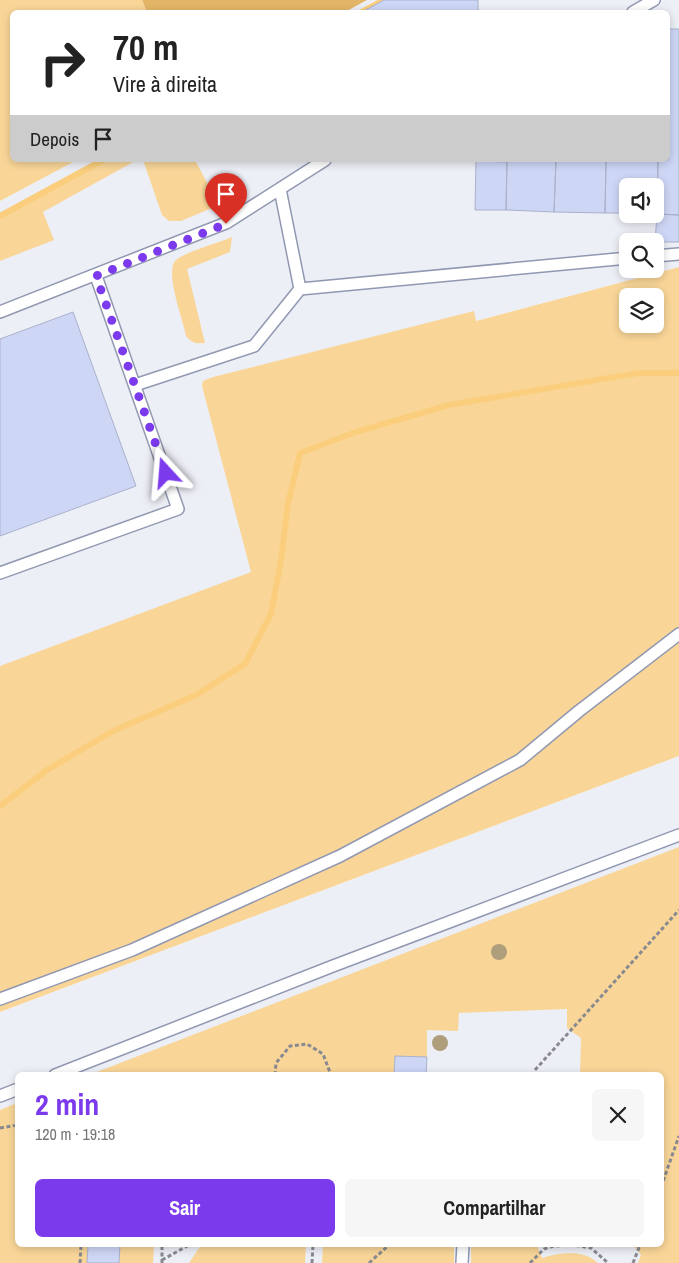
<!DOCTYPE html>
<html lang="pt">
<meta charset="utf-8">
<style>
:root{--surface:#fff;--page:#f6f6f6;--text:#222;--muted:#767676;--accent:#7c3aed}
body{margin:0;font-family:"Archivo Narrow",sans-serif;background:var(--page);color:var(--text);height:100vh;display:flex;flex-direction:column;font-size:19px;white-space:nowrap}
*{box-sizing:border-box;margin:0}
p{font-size:16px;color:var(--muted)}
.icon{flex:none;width:28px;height:28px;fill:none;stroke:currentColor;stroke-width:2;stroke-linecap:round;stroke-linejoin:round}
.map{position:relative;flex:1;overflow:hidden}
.panel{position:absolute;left:15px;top:1072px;width:649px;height:175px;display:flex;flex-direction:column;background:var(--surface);border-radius:8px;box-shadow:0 2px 8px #0003}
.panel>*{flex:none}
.hud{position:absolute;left:10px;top:10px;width:660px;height:152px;border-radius:8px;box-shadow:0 2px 8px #0003;background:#fff;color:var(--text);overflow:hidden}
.tools{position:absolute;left:619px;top:178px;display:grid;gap:10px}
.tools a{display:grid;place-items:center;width:45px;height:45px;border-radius:8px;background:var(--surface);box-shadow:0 2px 8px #0003;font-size:25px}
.pin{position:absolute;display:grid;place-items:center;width:42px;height:42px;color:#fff;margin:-51px -21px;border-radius:50% 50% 50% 0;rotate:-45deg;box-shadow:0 0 5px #0007}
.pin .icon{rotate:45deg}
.me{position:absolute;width:55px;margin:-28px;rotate:341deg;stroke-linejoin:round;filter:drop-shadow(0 0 4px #0008)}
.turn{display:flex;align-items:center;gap:18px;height:105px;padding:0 20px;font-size:22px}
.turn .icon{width:65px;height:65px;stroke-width:2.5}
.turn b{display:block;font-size:35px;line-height:42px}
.then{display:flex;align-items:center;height:48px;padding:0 20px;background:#0003;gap:10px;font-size:19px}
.round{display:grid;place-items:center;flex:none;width:52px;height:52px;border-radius:8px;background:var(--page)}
.summary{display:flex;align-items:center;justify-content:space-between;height:85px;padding:0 20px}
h1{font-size:30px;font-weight:700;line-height:38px;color:var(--accent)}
.button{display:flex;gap:10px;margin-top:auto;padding:10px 20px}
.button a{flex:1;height:58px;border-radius:8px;background:var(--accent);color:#fff;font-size:20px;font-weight:700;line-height:58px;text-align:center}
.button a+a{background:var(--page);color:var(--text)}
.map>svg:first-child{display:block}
.built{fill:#edeff6;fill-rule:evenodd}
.green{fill:#f9d698;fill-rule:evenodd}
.forest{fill:#e2b666}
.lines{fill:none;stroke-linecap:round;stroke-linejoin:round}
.stream{stroke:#face7d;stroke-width:6}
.building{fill:#ced6f6;stroke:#aab1cb}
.service-casing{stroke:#9198b1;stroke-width:14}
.path{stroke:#898a90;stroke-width:3;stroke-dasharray:4 2.5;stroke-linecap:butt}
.service{stroke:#fff;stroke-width:11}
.tree{fill:#ae9e7c}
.route{stroke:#7c3aed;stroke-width:9;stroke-dasharray:0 16.2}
</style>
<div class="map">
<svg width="679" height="1263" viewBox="0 0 679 1263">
<rect width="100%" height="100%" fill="#fafafa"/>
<!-- built -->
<path class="built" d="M367,0H679V267L476,321L266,578L0,679V201L77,160H668V12H345ZM628,186H655V214H628ZM628,241H655V269H628Z
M679,756V1263H0V1012ZM18,1075H661V1245H18Z"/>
<!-- green -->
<path class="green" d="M0,0H142L147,12H12V160H77L0,201Z
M103,160H137L43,212L54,240L0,261V216Z
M143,160H195L219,205L181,221H169L162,215Z
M232,237L230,252L187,269L205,343C196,344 192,343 186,336C183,320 165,273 175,261C182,253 221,242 232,237Z
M679,267V756L0,1012V666L251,572L202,386L203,381L213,377L474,311L476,321ZM628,296H655V324H628Z
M679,847V1263H638L641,1255L633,1245H661V1075H580L581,1038L567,1028V1009L459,1013L458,1031L427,1030V1057H395L394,1075H89Z
M17,1103L18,1245H154L153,1263H0V1110Z
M201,1245H306L305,1263H189Z
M323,1245H454V1263H322Z
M471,1245H537L542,1258C560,1252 583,1249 598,1263H471Z"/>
<!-- forest -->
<path class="forest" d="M142,0H367L345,12H147Z"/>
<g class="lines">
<!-- stream -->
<path class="stream" d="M362,12L384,0
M0,216L103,160
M0,806L47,770L113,731L196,695L245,664L271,614L281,560L288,504L300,453L356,432L449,405L638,373H679"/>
</g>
<!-- building -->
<path class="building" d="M384,0H478V12H362Z
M668,29H679V215L657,214L658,160H668Z
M507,160H556L554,212L506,210Z
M556,160H606L605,213L554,212Z
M606,160H658L657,214H635H655V186H628V213H605Z
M476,161L507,162L506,210H475Z
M657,214L679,215V242H655Z
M73,312L136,486L0,536V339Z
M395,1056L427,1057L426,1075H394Z
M88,1245H120L119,1263H87Z"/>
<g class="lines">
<!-- service casing -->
<g class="service-casing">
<path id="service" d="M633,12L654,0
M655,256L679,254
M300,289L628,258
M0,312L226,223L325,160
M135,385L254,346L300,289L280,189
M0,573L178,509L96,276
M0,999L132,950L340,856L520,760L579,711L679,634
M55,1075L333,966L679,835
M0,1096L18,1089
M462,1263L463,1245"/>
</g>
<!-- path -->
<path class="path" d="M535,1070L679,910
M275,1075L276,1063L290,1046L307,1044L323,1054L331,1075
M0,1128L18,1125
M661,1187L679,1136
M162,1260L189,1245
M80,1263L81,1245
M162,1263V1245
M312,1263L313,1245
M369,1263L389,1245
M530,1263L544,1249L554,1246L573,1245L591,1248L608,1263
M633,1263L640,1245"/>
<!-- service -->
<use href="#service" class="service"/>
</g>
<!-- trees -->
<g class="tree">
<circle cx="499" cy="952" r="8"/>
<circle cx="440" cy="1043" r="8"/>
</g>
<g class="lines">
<!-- route -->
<path class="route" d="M166,473L96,276L226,224"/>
</g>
</svg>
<div class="tools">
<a><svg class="icon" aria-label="sound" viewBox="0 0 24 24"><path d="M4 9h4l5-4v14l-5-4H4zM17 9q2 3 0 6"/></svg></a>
<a><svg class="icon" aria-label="search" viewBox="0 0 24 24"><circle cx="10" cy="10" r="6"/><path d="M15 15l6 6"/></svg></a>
<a><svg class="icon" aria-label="layers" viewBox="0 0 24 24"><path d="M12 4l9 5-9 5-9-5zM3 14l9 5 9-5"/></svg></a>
</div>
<div class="pin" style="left:226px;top:224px;background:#d93025"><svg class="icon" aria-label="arrive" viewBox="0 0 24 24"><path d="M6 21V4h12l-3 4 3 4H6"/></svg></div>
<svg class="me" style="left:166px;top:473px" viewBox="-20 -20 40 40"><path d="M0-17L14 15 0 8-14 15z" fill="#7c3aed" stroke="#fff" stroke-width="4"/></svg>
<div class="hud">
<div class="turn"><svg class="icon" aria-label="right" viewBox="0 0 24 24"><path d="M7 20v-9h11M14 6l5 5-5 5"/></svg><div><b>70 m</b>Vire à direita</div></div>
<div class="then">Depois<svg class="icon" aria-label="arrive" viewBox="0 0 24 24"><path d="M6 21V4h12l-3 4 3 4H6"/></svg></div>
</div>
<section class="panel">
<div class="summary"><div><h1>2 min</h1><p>120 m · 19:18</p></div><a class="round"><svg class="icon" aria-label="close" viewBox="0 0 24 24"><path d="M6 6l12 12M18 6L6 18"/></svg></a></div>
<div class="button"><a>Sair</a><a>Compartilhar</a></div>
</section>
</div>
